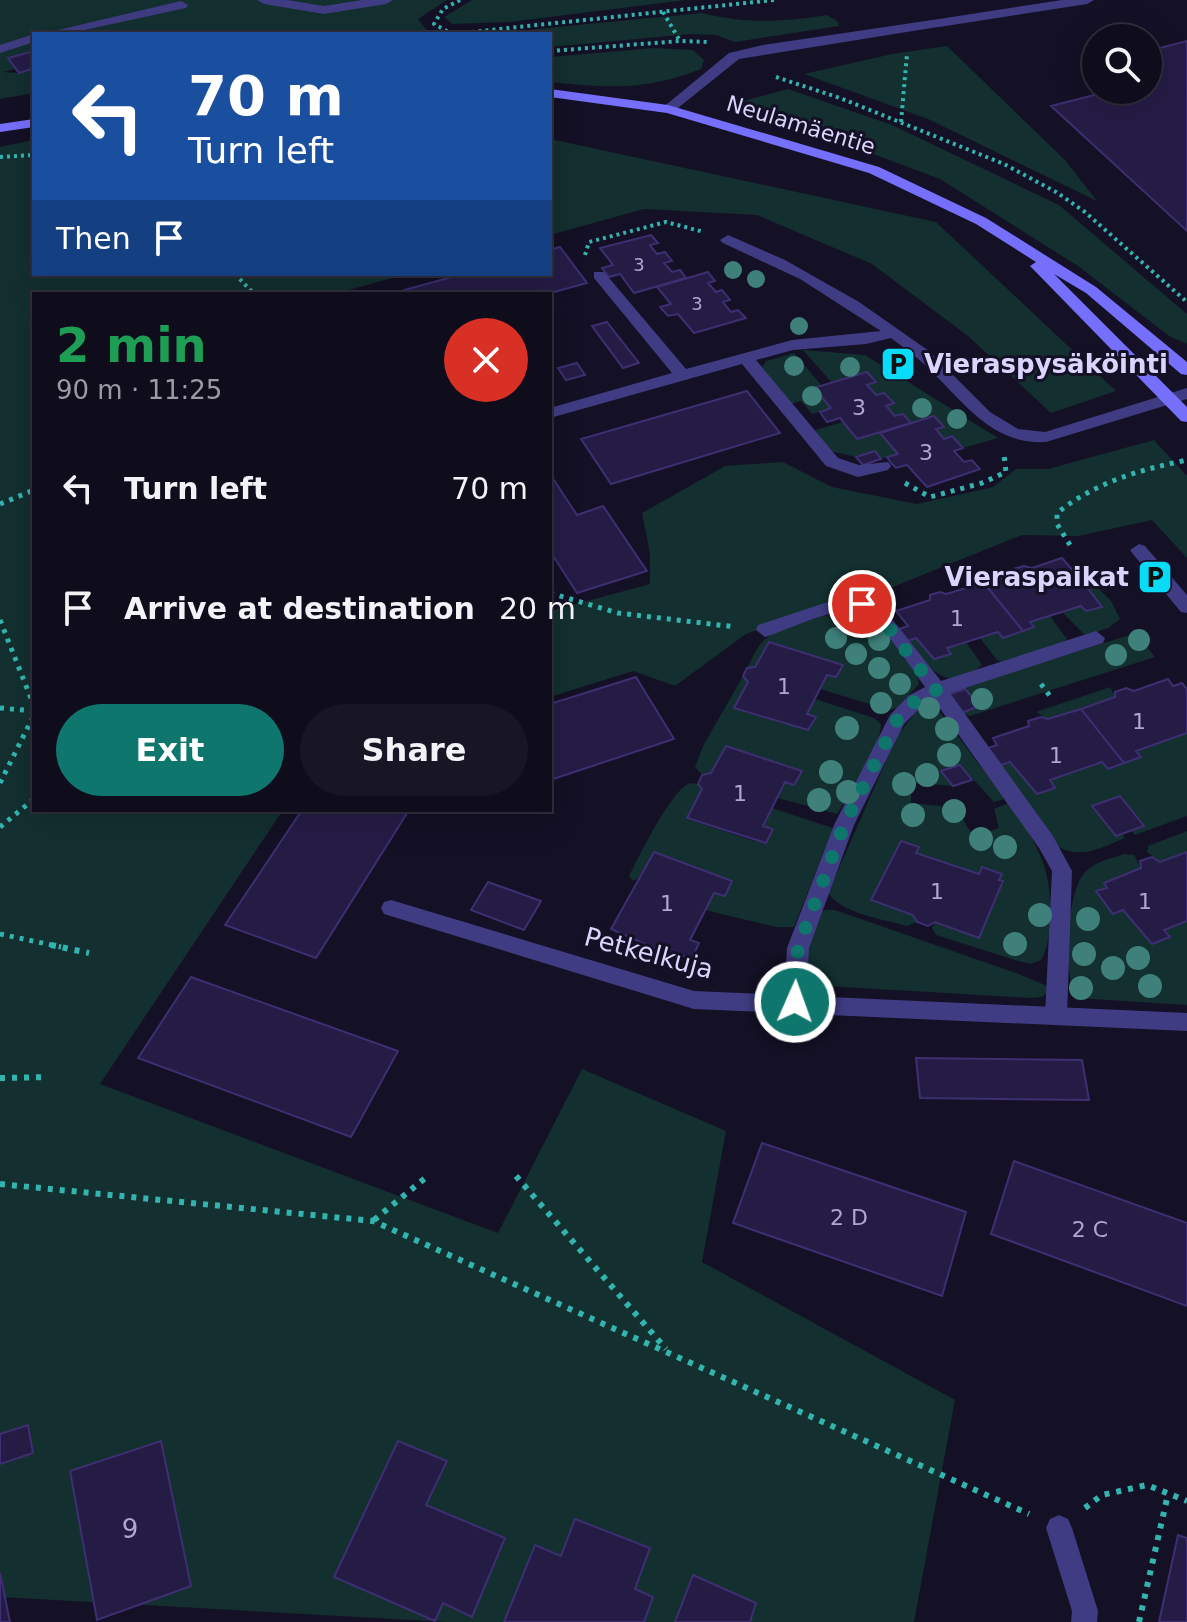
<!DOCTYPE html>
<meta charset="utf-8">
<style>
:root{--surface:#0f0c1c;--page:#181525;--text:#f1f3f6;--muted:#9b9ba3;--line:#2f2c3b;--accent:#0f766e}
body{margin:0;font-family:"DejaVu Sans",sans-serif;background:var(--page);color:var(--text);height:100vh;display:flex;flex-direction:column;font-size:30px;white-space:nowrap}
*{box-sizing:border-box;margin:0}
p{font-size:26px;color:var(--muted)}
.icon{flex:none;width:44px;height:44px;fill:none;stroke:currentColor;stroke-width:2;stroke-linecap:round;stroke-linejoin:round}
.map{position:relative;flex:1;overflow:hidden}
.panel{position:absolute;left:32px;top:292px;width:520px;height:520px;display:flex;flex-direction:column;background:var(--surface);border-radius:0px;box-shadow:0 8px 32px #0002,0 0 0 2px var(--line)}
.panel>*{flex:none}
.top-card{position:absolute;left:32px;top:32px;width:520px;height:244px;border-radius:0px;box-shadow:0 8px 32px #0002,0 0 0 2px var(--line);background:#1a4fa0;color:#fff;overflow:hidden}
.buttons{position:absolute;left:1082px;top:24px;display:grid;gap:16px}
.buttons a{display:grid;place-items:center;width:80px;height:80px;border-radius:50%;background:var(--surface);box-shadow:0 8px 32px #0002,0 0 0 2px var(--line);font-size:40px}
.pin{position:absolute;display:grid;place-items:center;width:68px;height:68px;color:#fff;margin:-34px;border:4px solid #fff;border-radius:50%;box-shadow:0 2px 8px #0007}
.me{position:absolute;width:88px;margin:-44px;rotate:2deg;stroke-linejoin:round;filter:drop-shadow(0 0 6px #0008)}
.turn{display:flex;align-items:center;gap:28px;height:168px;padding:0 24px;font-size:36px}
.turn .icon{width:104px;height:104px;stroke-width:2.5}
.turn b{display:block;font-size:56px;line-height:68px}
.then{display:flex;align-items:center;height:76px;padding:0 24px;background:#0003;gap:16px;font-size:30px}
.round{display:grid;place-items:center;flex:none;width:84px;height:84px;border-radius:42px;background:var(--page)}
.head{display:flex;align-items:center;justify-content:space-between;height:136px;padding:0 24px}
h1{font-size:48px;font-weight:800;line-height:60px;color:#1e9e55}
.action{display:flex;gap:16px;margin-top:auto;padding:16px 24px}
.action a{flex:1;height:92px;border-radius:48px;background:var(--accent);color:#fff;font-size:32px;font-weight:800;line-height:92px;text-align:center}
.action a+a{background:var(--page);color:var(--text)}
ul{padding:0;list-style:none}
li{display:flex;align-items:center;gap:24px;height:120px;padding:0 24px}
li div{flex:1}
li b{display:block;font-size:30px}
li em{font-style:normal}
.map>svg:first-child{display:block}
.green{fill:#132f2f}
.building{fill:#251c46;stroke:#3d2f71;stroke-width:2}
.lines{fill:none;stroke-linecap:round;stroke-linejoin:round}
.path-far2{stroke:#33b4ae;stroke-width:4;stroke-dasharray:3 4;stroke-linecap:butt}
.path-far1{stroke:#33b4ae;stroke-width:5;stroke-dasharray:4 6;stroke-linecap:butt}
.path{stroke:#33b4ae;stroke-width:6;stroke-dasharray:5 7;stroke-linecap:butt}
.lane{fill:#403c83;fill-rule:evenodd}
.street{fill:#403c83;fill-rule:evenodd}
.secondary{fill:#756ffb;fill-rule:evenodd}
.tree{fill:#3f807a}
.route{stroke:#0f766e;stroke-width:14;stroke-dasharray:0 25.2}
.labels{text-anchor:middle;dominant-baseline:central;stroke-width:6;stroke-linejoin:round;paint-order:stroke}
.far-number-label{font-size:18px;fill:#aea7d0}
.far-street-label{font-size:22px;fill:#dbd5fe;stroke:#141025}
.number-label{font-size:22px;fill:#aea7d0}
.poi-label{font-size:26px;font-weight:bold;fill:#dbd5fe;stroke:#141025;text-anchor:start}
.street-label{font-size:26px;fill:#dbd5fe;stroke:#141025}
.near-number-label{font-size:26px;fill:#aea7d0}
</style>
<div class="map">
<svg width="1187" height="1622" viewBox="0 0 1187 1622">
<rect width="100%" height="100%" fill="#141025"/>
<!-- green -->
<path class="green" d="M0,0H447L418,19L428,32L437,34H34V64L3,72L19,73L34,68V93L0,99Z
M472,0H686L510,22L452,24L444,17Z
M702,13C745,24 783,22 827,15L838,22L839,26L735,42L716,35L690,34L550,47V34H484Z
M947,46L1065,160L1097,201L928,119L804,74L892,54Z
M654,48L693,50L704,60L701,69C646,91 607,88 550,82V57Z
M788,89L892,125L1059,205L1187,314V344L1169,336L1078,266L940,179L849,145L746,114L743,101Z
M550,139L936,222L1116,391L1051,413L968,336L872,264L757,215L644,209L550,235Z
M34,140V274H407L334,294H34V810H283L100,1084L498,1233L582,1069L726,1131L702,1262L955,1400L914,1622H448L0,1597V147Z
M803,350L865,355L998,438L963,448L953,436L944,439L936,429L943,426L934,416L911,423L903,414L895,416L886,406L893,403L884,393L876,395L867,385L876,382L867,372L832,383Z
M794,353L822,386L831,408L812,414L801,401L791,404L761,369L766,361Z
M843,422L857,439L880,433L898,454L881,459L874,451L856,457L830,451L815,430Z
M1154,440L1187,476V558L1152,520L1079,536L1022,535L863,599L825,607L746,634L675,686L633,671L550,697V611L650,584V554L642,513L725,466L783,462L832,487L917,504L993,487L1016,469H1048Z
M1093,583L1111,601L1120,619L1108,628L1086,636L1062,612L1081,606L1086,611L1101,607L1086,586Z
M857,611C876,616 919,665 919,684L897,708L889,710L820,689L827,675L836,677L842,666L770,642L755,667L747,668C752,659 756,648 764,640C782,624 833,612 857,611Z
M1050,616L1067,639L1064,642L1002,662L997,660L980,638L998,632L1003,638L1034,627L1030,622Z
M1136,633L1155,657L970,716L961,713L979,706L966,689L947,695L952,691Z
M916,638L934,659L951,654L947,648L966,642L982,665C946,695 930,669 908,641Z
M743,676L748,682L735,708L799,728L815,717L807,714L815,699L874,718L881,724C880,749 851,793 837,814L778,798L785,782L794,785L801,772L792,767L726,746L711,773L702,775L695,767L703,746Z
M1110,687L1115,697L1048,719L1036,712Z
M923,703H932L936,707L1005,799L994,802L960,765L941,771L953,786L911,783V803C922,805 940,804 951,809C976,821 956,843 999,828L994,809L1009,803C1036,842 1053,869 1050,918C1049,933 1049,946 1041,960L1031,964L1018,961L936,935L932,928L935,922L979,938L1002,882L999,880L1002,874L982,867L979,874L916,853L919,847L901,841L871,900L913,915L917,922L907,926C882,919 843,914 828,893L897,736Z
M1187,733V816L1135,835L1131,831L1143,826L1120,796L1093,806L1115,836L1122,834L1125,838C1101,848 1081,860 1057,846L1001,765L1010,762L1037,794L1055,788L1050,780L1102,762L1108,769L1141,757L1136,751Z
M690,783L698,784L702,789L687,819L754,841L766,843L773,829L763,826L772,808L833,828L794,927H776L705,910L714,893L725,896L732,881L655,853L638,878L633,881L629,876C639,856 672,789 690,783Z
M1187,831V852L1160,862L1147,852L1148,846Z
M1124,854L1134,855L1141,868L1104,882L1107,888L1097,892L1112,913L1123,910L1152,944L1169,937L1164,930L1187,921V1005L1076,998C1063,974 1066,893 1085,872C1096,861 1110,859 1124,854Z
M825,910H835L1019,974L1045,985L1049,991L1042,997L1031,998L809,985C796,967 811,935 816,915Z"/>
<!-- building -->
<path class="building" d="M1187,41V231L1051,106L1114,90H1148V81L1152,80L1148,77V51Z
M34,51V68L19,73L8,58Z
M651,235L658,243L650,245L657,254L665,252L672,261L664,263L672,272L680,270L686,278L634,293L620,274L609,277L602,268L613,265L600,248Z
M560,247L587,283L547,294H407L404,290L463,274H550V250Z
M708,272L715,281L708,283L716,292L722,290L730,300L723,302L731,312L738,310L746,318L694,333L678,314L668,316L660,307L671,304L657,287Z
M607,322L639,363L623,368L592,326Z
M577,363L585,375L566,380L558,368Z
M867,372L876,382L867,385L876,395L884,393L894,403L886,406L895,416L903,414L911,423L857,439L840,418L827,422L820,412L831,408L814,388Z
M747,391L780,433L611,484L581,439Z
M934,416L944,427L936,429L944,439L952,436L963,448L954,451L964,462L972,460L980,469L927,487L907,465L896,468L891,463L887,457L898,454L880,433Z
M875,451L881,459L863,465L856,457Z
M550,474L577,515L603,506L647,571L577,593L550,551Z
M1062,558L1076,574L1083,572L1093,583L1086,586L1102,607L1086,611L1081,606L1030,622L1034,627L1023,631L984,583L1014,574L1013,569L1024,566L1032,568Z
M984,583L1023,631L1003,638L998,632L947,648L951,654L934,659L916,638L908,641L899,629L908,626L896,611L930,600V595L940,592L946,594Z
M769,642L843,665L836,677L827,675L807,714L816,717L808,730L734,708L748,682L743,676L747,668L755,667Z
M636,677L674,739L550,780V704Z
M1168,679L1173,686L1182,683L1187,689V733L1136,751L1141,757L1124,763L1081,709L1115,697V692L1126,688L1134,691Z
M965,689L980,706L961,713L947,695Z
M1081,709L1124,763L1108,769L1102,762L1050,780L1055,788L1037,794L1010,762L1001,765L988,748L997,745L993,738L1029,726L1028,721L1041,717L1048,719Z
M726,746L802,771L794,785L785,782L763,826L773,829L766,843L687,818L702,789L698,784L702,775L711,773Z
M960,765L972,780L953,786L941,771Z
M1120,796L1144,826L1116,836L1092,806Z
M302,810H409L316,958L225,925Z
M901,841L919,847L916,853L979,874L982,867L1002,874L999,880L1003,881L979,938L935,922L928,926L917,922L913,915L871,900Z
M654,852L732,881L725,896L714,893L690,940L699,943L691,960L682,955L679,959L611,929Z
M1187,852V921L1164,930L1170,937L1152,944L1123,910L1113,914L1096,891L1107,888L1104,883L1141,868L1140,861L1152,857L1160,862Z
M488,882L541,901L524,930L471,910Z
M191,977L398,1051L351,1137L138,1058Z
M916,1058L1082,1060L1089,1100L920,1098Z
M762,1143L966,1212L942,1296L733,1223Z
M1014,1161L1187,1223V1306L991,1234Z
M28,1425L33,1453L0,1464V1434Z
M161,1441L191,1586L97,1620L70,1471Z
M398,1441L447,1461L426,1505L505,1538L472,1617L443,1603L435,1621L334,1577Z
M575,1519L650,1548L635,1589L653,1597L644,1622H504L535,1545L561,1556Z
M1178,1535L1187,1538V1622H1159Z
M0,1573L10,1622H0Z
M693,1575L756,1603L750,1622H675Z"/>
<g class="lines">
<!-- path-far2 -->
<path class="path-far2" d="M460,0L443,9L434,24L452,34L774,0
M663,12L680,41
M550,51L680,41L707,42
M776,77L840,98L1004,164L1056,192L1085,212L1187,302
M901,122L907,54
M0,157L34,155
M585,255L589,242L666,222L704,232
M235,274L254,294"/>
<!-- path-far1 -->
<path class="path-far1" d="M905,483L930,497L982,483L1006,472L1004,455
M0,504L34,490
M1070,545L1057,524V513C1096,482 1139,470 1187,460
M550,593L618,613L736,627
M0,620L34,706
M1041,684L1050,696
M0,708L34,711
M0,783L34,715
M0,827L34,799
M0,934L61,947"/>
<!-- path -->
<path class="path" d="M51,945L89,953
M0,1078L47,1077
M516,1176L666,1349
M0,1184L373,1221L1029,1514
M374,1220L429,1175
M1085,1508L1102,1495L1147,1485L1187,1501
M1139,1622L1168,1494"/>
<!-- lane -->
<path class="lane" d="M257,0H287L324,6L362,0H393L386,4L324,14L264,4Z
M181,1L188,5L186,8L66,34H41Z
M939,19L944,20V26L739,59L673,112L661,109L729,53L763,45Z
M34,34V42L0,53V45Z
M728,235L785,260L859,302L929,351L990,412L1018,429L1045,432L1187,388V399L1046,442C994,445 967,406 934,374C921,360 906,349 891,338L866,344L793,350L756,360L838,458L859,465L888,462L891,466L888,470L858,477L826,466L742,364L550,418V408L672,373L594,278V272H604L686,369L792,340L881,331L800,279L723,243L720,240Z
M1139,544L1145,546L1187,595V613L1181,612L1133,554L1130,550Z
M862,598L885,610L941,681L1096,631L1105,638L1103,643L950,693L1053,836L1072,871L1067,1016L1064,1023L1056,1025L1048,1023L1045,1016L1052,871L1039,848L934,700L922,706L904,724L854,825L809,948L806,1002L803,1008L795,1011L787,1008L784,1002L787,948L834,825L890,715L908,696L925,687C912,669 880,619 861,612C839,604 788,630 765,637L756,630L758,625L828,602Z"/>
<!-- street -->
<path class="street" d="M1062,0H1094L1087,4L939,27L932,23L939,19Z
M391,900L694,991L1187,1013V1031L694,1009L384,914L381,908L384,902Z
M1059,1515L1068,1519L1072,1528L1098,1611L1097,1622H1071L1072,1611L1046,1528L1050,1519Z"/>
<!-- secondary -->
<path class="secondary" d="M550,89L668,105L879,167L986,218L1096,287L1187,362V375L1181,374L1086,293L1054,274L1187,407V422L1181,421L1033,269L1030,266L1036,262L976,224L869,173L667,113L550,97Z
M34,119V127L0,132V124Z"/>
</g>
<!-- trees -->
<g class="tree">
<circle cx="733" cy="270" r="9"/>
<circle cx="756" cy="279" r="9"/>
<circle cx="799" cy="326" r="9"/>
<circle cx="794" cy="366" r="10"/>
<circle cx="850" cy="367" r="10"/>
<circle cx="812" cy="396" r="10"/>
<circle cx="922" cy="408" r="10"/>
<circle cx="957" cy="419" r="10"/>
<circle cx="836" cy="638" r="11"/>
<circle cx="879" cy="640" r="11"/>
<circle cx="1139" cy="640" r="11"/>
<circle cx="856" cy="654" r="11"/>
<circle cx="1116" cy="655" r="11"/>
<circle cx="879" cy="668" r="11"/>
<circle cx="900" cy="684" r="11"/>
<circle cx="982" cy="699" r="11"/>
<circle cx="881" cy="703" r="11"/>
<circle cx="929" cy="708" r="11"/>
<circle cx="847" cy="728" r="12"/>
<circle cx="947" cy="729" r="12"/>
<circle cx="949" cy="755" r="12"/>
<circle cx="831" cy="772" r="12"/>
<circle cx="927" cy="775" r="12"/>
<circle cx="904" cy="784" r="12"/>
<circle cx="848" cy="792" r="12"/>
<circle cx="819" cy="800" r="12"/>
<circle cx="954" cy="811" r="12"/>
<circle cx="913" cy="815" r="12"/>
<circle cx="981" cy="839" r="12"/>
<circle cx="1005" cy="847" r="12"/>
<circle cx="1040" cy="915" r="12"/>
<circle cx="1088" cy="919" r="12"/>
<circle cx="1015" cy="944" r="12"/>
<circle cx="1084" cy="954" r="12"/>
<circle cx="1138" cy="958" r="12"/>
<circle cx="1113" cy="968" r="12"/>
<circle cx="1150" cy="986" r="12"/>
<circle cx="1081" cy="988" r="12"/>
</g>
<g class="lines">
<!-- route -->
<path class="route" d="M795,1002L798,948L844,825L897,720L915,701L936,690L879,615L862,604"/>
</g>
<!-- icons -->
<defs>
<g id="parking-square" transform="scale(1.8)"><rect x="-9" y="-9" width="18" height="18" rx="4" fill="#08dbf7" stroke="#141025"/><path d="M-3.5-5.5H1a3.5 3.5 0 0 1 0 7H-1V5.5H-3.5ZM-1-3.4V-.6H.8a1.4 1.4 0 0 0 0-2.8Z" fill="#111"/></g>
</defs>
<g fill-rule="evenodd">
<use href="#parking-square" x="898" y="364"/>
<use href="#parking-square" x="1155" y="577"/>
</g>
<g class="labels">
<!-- far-number labels -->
<g class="far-number-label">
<text x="639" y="264">3</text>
<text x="697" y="303">3</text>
</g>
<!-- far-street labels -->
<g class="far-street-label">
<text transform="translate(801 125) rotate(17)">Neulamäentie</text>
</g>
<!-- number labels -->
<g class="number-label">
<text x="859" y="407">3</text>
<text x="926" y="452">3</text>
<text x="957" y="618">1</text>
<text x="784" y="686">1</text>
<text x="1139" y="721">1</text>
<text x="1056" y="755">1</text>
<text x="740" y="793">1</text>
<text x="937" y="891">1</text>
<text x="1145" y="901">1</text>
<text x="667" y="903">1</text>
<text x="849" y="1217">2 D</text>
<text x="1090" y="1229">2 C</text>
</g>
<!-- poi labels -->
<g class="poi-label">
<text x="924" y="364">Vieraspysäköinti</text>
<text x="1129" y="577" text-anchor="end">Vieraspaikat</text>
</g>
<!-- street labels -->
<g class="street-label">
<text transform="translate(649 953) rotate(15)">Petkelkuja</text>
</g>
<!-- near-number labels -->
<g class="near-number-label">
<text x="130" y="1529">9</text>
</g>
</g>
</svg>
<div class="buttons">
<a><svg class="icon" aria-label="search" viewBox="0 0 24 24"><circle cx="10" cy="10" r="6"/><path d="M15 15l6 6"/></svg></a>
</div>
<div class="pin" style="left:862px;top:604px;background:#d93025"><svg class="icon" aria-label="arrive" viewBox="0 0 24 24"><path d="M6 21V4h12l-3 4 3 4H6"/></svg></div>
<svg class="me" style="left:795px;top:1002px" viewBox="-20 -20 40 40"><circle r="17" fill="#0f766e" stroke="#fff" stroke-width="3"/><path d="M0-11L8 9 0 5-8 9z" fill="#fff"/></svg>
<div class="top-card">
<div class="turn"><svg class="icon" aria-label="left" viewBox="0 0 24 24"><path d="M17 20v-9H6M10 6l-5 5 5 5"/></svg><div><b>70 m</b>Turn left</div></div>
<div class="then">Then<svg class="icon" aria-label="arrive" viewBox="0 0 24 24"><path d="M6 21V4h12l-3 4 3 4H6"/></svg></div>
</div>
<section class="panel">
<div class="head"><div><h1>2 min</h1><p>90 m · 11:25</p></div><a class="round" style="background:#d93025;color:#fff"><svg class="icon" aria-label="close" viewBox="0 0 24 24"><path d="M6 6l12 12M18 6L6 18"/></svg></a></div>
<ul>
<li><svg class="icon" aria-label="left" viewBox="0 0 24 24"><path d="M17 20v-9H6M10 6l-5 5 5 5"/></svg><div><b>Turn left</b></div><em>70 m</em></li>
<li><svg class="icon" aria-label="arrive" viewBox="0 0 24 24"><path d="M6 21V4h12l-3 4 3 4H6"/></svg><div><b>Arrive at destination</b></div><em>20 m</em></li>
</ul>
<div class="action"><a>Exit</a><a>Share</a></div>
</section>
</div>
